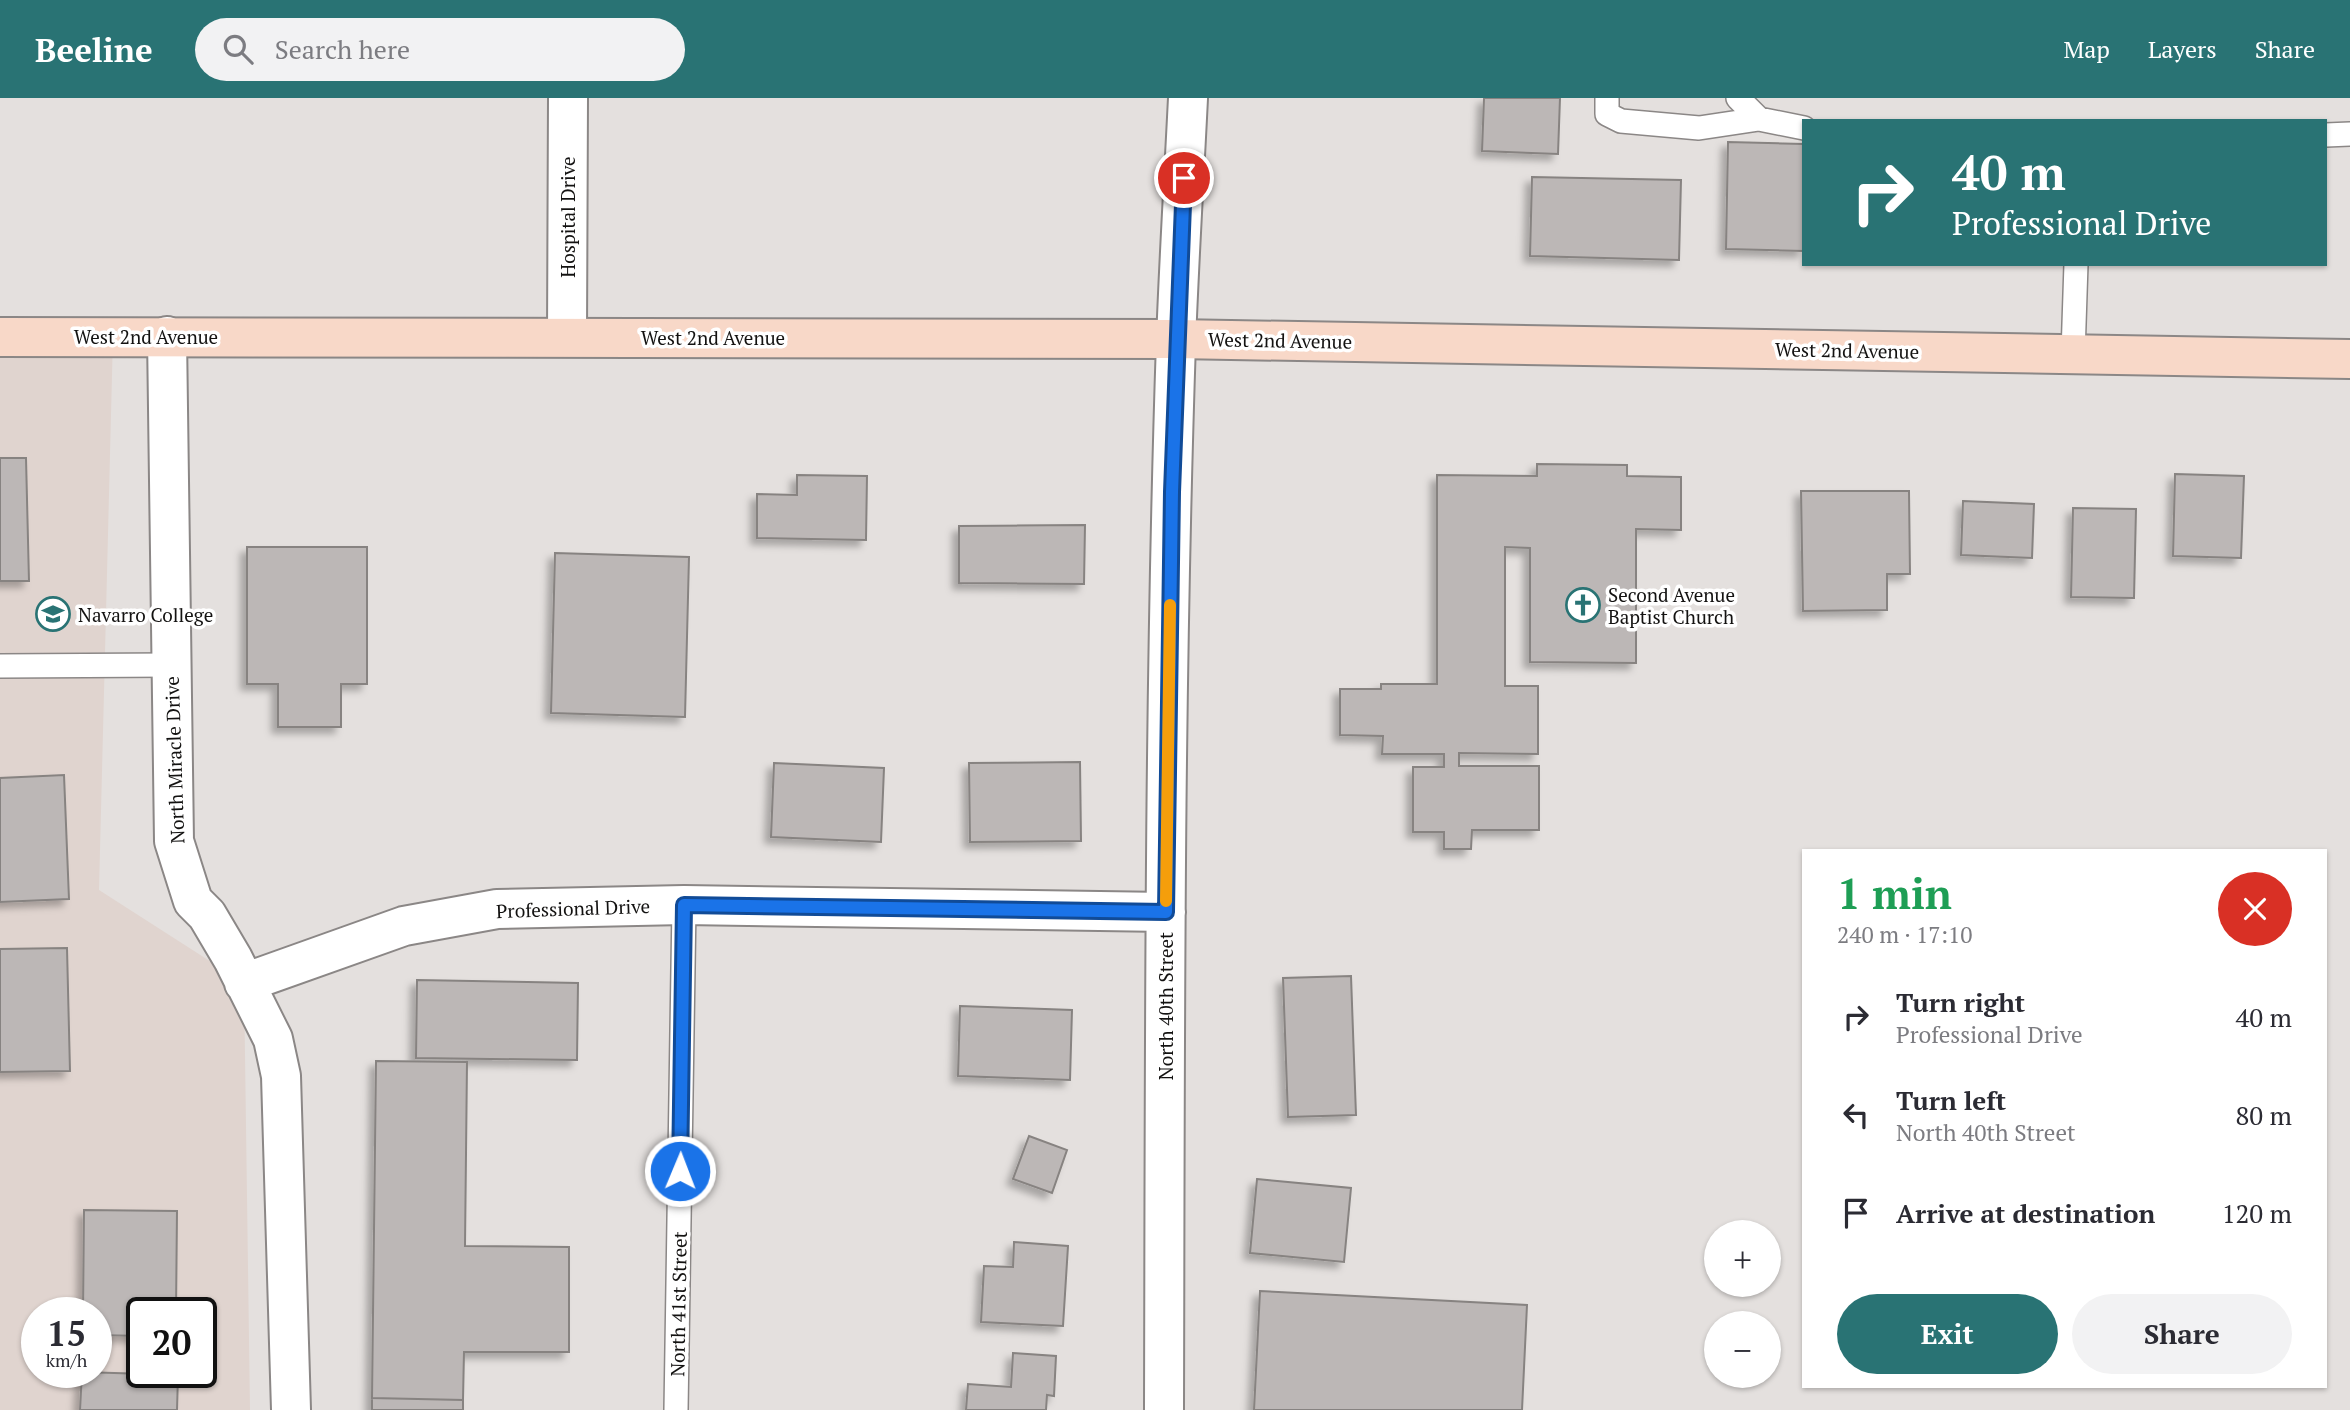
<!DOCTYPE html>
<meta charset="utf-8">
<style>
:root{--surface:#fff;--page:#f2f2f3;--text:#2b2b33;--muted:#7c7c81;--accent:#297374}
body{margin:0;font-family:"PT Serif",serif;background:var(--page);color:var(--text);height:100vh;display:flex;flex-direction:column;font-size:26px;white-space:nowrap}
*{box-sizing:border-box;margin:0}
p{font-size:23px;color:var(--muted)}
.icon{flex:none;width:38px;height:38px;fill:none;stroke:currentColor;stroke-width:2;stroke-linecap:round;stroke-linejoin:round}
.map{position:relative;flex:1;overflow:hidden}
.sheet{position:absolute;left:1802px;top:751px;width:525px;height:539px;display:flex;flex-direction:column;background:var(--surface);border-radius:0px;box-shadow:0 2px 5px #0004}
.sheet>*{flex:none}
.banner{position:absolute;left:1802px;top:21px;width:525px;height:147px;border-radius:0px;box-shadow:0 2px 5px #0004;background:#297374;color:#fff;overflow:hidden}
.controls{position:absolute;left:1704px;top:1122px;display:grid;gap:14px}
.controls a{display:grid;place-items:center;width:77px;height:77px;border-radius:50%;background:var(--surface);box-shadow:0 2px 5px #0004;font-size:35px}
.speed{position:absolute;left:21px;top:1199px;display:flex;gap:14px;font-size:35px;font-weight:700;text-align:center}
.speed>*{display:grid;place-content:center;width:91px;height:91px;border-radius:50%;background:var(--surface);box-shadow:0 2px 5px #0004;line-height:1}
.speed small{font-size:18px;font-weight:400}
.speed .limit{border:4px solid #111;border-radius:10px;background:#fff;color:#111}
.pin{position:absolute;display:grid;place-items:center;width:60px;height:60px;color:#fff;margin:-30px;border:4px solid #fff;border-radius:50%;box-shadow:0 2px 7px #0007}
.me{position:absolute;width:77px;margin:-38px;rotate:1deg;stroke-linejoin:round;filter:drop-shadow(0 0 5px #0008)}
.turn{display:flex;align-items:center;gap:24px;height:147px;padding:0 35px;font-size:32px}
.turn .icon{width:91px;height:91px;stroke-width:2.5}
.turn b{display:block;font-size:49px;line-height:60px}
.round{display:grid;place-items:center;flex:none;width:74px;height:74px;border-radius:37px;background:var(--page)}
.headline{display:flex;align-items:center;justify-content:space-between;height:119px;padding:0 35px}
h1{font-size:42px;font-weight:700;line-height:52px;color:#1e9e55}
.button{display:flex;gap:14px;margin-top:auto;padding:14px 35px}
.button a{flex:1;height:80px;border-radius:42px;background:var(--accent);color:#fff;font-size:28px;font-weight:700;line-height:80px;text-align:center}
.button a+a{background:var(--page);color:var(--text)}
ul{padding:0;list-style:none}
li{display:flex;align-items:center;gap:21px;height:98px;padding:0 35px}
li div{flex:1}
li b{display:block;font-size:26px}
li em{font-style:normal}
header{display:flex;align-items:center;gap:42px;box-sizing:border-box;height:98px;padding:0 35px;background:var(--accent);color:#fff}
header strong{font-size:33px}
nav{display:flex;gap:38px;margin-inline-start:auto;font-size:24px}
.search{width:490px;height:63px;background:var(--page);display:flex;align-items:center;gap:18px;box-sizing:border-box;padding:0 24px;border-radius:38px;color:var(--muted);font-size:26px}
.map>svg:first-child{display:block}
.built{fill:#e0d4cf;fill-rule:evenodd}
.building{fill:#bcb7b6;stroke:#878381;stroke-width:2;filter:url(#shadow)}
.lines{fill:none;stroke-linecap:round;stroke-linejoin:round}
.lane-casing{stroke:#8b8786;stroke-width:26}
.street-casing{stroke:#8b8786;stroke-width:42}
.secondary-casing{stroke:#8b8786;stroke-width:42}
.lane{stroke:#fff;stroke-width:23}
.street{stroke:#fff;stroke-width:38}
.secondary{stroke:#f8d8c8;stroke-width:38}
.route-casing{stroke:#114b97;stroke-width:18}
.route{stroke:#1a73e8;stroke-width:12}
.slow{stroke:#f59e0b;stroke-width:12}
.labels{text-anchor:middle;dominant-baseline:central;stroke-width:7;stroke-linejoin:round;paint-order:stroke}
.street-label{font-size:19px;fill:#131211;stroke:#fff}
.poi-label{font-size:19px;fill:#131211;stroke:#fff;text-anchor:start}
</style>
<header>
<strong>Beeline</strong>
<div class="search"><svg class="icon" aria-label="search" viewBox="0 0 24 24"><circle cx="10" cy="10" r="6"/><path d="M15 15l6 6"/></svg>Search here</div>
<nav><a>Map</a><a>Layers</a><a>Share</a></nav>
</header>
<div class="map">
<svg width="2350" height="1312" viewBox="0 0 2350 1312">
<defs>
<filter id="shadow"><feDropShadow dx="-6" dy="6" stdDeviation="3.5" flood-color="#0004"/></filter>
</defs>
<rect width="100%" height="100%" fill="#e4e0de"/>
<!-- built -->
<path class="built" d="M113,238L99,792L244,885L250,1312H0V241ZM37,1214H96V1274H37ZM142,1214H201V1274H142Z"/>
<!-- building -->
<path class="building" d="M1484,0H1560L1558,56L1482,53Z
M1728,44L1804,46V153L1726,151Z
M1532,79L1681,82L1679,162L1530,158Z
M0,360H26L29,483H0Z
M1537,366L1627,367V378L1681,379V432L1636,431V565L1530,564V450L1505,449V588H1538V656L1459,655V668H1539V732H1472L1471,751H1444V734H1413V669H1444V656H1382L1383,638L1340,637V591H1381V586H1437V377L1537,378Z
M2175,376L2244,378L2241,460L2173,458Z
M797,377L867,378L866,442L757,440V396L797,397Z
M1801,393H1909L1910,476H1887V512L1803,513Z
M1963,403L2034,406L2032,460L1961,457Z
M2073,410L2136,411L2134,500L2071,499Z
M1085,427L1084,486L959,485V428Z
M247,449H367V586H341V629H278V586H247Z
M555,455L689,459L685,619L551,615Z
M1080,664L1081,743L970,744L969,665Z
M774,665L884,670L881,744L771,739Z
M64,677L69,801L0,804V680Z
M67,850L70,973L0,974V851Z
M1351,878L1356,1017L1288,1019L1283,880Z
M417,882L578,885L577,962L416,960Z
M960,908L1072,912L1070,982L958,978Z
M376,963L467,964L465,1148L569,1149V1254H464L463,1302L372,1300Z
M1029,1038L1067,1052L1052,1095L1013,1081Z
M1257,1081L1351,1090L1344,1164L1250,1155Z
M84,1112L177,1113L176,1214H142V1238L96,1237V1214H83Z
M1014,1144L1068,1148L1063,1228L981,1224L984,1168L1013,1169Z
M1260,1193L1527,1207L1522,1312H1254Z
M1013,1255L1056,1258L1054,1298L1047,1297L1046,1312H966L968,1286L1011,1289Z
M82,1274L178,1277L177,1312H80Z
M372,1300L463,1302V1312H372Z"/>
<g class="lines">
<!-- lane casing -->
<g class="lane-casing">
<path id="lane" d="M1607,0V16L1621,23L1699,30L1759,21
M1738,0L1759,21L1804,30
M2326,37L2350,36
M2073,256L2076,166
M0,568L171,567
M676,1312L684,807"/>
</g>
<!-- street casing -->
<g class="street-casing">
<path id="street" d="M167,238L174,743L193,803L207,817L233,861L273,941L281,978L291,1312
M567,238L568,0
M244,885L404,828L497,811L684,807L1166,814
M1164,1312C1165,956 1164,600 1176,244C1179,162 1184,81 1188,0"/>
</g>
<!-- secondary casing -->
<g class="secondary-casing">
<path id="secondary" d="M0,239L1176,241L2350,261"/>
</g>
<!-- lane -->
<use href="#lane" class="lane"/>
<!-- street -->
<use href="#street" class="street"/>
<!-- secondary -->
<use href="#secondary" class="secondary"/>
</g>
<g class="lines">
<!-- route casing -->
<g class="route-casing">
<path id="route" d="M680,1073L684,807L1166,814L1172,394L1184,80"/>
</g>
<!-- route -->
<use href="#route" class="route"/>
<!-- slow -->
<path class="slow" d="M1166,803L1170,507"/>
</g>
<!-- icons -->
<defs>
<g id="church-ring" transform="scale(1.75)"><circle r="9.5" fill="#fff" stroke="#297374" stroke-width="1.5"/><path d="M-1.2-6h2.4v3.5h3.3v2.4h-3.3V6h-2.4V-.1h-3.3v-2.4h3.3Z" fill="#297374"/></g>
<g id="university-ring" transform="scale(1.75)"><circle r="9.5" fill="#fff" stroke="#297374" stroke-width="1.5"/><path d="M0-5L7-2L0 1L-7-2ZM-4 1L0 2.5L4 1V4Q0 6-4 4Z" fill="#297374"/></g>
</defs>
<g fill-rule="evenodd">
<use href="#church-ring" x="1583" y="507"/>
<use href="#university-ring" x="53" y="516"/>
</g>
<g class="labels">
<!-- street labels -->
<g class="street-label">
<text transform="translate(567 119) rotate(-90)">Hospital Drive</text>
<text x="146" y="238">West 2nd Avenue</text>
<text x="713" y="239">West 2nd Avenue</text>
<text transform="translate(1280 242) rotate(1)">West 2nd Avenue</text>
<text transform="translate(1847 252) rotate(1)">West 2nd Avenue</text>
<text transform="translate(174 662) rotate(-92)">North Miracle Drive</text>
<text transform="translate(573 810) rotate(-2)">Professional Drive</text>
<text transform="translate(1165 908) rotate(-90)">North 40th Street</text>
<text transform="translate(678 1206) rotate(-89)">North 41st Street</text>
</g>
<!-- poi labels -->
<g class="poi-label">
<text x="1608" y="496">Second Avenue<tspan x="1608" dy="22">Baptist Church</tspan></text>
<text x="78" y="516">Navarro College</text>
</g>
</g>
</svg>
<div class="controls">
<a>+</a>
<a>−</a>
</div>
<div class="speed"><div>15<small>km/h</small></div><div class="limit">20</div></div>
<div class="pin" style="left:1184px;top:80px;background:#d93025"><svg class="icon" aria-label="arrive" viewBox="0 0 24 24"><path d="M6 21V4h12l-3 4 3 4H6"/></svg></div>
<svg class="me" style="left:680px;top:1073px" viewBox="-20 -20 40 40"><circle r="17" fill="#1a73e8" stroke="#fff" stroke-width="3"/><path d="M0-11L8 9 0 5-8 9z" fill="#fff"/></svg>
<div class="banner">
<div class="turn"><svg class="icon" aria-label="right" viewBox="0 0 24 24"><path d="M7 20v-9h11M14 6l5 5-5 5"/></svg><div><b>40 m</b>Professional Drive</div></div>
</div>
<section class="sheet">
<div class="headline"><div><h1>1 min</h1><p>240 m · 17:10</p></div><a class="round" style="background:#d93025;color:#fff"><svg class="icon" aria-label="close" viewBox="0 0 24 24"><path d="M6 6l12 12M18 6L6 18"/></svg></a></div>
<ul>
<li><svg class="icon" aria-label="right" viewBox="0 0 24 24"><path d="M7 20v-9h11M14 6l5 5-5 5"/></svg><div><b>Turn right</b><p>Professional Drive</p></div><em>40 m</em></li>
<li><svg class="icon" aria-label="left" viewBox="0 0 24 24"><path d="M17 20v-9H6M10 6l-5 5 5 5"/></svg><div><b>Turn left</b><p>North 40th Street</p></div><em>80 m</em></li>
<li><svg class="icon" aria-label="arrive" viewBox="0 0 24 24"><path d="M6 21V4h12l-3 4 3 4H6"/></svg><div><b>Arrive at destination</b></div><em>120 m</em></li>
</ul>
<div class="button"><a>Exit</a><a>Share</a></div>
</section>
</div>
